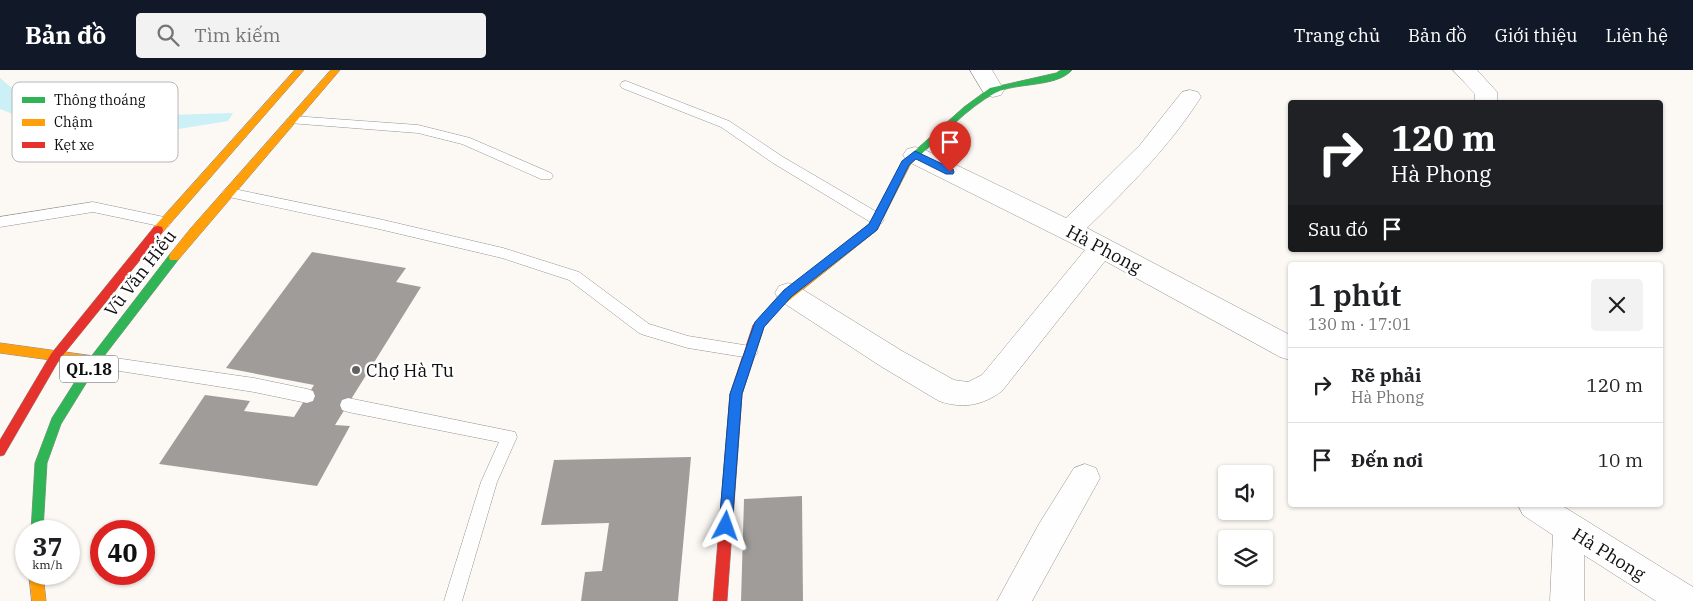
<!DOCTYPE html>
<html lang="vi">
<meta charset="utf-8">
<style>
:root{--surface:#fff;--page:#f2f2f2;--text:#202124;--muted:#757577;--line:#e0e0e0;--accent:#111827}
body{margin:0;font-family:"IBM Plex Serif",serif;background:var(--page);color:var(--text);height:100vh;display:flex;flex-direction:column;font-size:19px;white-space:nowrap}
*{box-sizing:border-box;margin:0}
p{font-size:16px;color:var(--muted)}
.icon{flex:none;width:28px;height:28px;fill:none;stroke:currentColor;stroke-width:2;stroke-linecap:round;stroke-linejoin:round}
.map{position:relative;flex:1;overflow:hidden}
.sheet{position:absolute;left:1288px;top:192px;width:375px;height:245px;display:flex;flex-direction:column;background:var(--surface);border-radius:5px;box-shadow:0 1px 4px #0004}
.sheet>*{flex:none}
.hud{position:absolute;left:1288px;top:30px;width:375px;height:152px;border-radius:5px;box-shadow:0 1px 4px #0004;background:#202124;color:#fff;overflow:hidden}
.buttons{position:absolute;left:1218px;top:395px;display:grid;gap:10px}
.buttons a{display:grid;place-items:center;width:55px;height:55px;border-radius:5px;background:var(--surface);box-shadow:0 1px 4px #0004;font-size:25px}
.speed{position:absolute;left:15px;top:450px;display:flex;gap:10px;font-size:25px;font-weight:700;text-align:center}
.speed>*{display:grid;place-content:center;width:65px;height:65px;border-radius:50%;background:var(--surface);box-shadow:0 1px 4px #0004;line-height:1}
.speed small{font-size:12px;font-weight:400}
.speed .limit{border:8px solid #d22;background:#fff;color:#111}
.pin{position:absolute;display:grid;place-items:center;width:42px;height:42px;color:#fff;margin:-51px -21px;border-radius:50% 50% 50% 0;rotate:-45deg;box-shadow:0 0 5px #0007}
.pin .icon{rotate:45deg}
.me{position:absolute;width:55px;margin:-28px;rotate:4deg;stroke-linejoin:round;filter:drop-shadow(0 0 4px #0008)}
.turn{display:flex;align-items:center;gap:18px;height:105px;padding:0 20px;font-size:22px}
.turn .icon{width:65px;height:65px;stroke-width:2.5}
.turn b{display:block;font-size:35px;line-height:42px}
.then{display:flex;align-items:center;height:48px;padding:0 20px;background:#0003;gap:10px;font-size:19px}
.round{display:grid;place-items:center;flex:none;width:52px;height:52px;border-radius:5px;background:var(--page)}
.headline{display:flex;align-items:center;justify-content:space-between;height:85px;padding:0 20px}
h1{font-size:30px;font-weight:600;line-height:38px}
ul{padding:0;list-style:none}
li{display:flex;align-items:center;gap:15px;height:75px;padding:0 20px;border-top:1px solid var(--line)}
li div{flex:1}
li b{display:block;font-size:19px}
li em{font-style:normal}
header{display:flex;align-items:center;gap:30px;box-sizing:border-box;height:70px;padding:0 25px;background:var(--accent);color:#fff}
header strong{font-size:24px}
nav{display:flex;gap:28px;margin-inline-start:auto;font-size:18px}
.search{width:350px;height:45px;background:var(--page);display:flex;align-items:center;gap:12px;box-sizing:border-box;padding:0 18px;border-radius:5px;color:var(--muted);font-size:19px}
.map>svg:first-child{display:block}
.water{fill:#cbf0f6}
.building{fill:#a09c9a}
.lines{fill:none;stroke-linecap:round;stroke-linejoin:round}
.lane-casing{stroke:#969493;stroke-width:1}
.street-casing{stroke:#969493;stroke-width:1}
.fast-casing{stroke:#8c8b89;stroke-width:1}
.slow-casing{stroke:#8c8b89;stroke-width:1}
.jam-casing{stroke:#8c8b89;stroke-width:1}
.lane{fill:#fffefe;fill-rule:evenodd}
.street{fill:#fffefe;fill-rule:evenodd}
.fast{fill:#30b455;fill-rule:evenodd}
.slow{fill:#ff9f0a;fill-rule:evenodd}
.jam{fill:#e5322d;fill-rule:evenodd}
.route{fill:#1a73e8;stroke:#114b97}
.poi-dot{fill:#626160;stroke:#fff;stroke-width:2}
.labels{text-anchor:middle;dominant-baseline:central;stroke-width:5;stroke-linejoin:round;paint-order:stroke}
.shield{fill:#fff;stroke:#575757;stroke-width:1}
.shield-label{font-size:16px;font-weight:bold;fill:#0f0f0f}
.street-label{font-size:18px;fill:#0f0f0f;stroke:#fff}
.poi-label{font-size:18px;fill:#0f0f0f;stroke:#fff;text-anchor:start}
.key{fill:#fff;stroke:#b7b7b7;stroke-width:1}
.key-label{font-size:14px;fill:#0f0f0f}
</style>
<header>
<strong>Bản đồ</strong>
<div class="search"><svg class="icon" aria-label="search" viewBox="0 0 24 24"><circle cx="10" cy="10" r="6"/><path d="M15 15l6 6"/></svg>Tìm kiếm</div>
<nav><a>Trang chủ</a><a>Bản đồ</a><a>Giới thiệu</a><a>Liên hệ</a></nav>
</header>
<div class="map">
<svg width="1693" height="531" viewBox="0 0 1693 531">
<rect width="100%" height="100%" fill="#fcf9f5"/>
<!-- water -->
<path class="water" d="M0,8L28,32L71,45L107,53L170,45L233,43L228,51L154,63L81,65L51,59L0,39Z"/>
<!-- building -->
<path class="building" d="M312,182L406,198L396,212L421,217L335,355L350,356L317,416L159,394L205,325L250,331L244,341L294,347L314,315L226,298Z
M691,387L678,531H581L585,502L602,501L609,453L541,455L554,390Z
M802,426L803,531H741L744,429Z"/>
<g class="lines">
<!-- lane casing -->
<g class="lane-casing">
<path id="lane" d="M626,11L729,51L783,87L882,145L884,149L882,153H872L773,93L721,57L622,18L620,15L622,12Z
M293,46L418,55L470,68L551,103L553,106L551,109H541L462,74L418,63L289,53L287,50L289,47Z
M229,118L379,149L503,178L579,202L649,254L688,266L750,276L755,278L758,282L755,286L750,288L688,278L644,265L639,263L569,210L502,188L379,159L224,126L222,123L224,120Z
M93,132L164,147L169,148L171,152L169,156L164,157L93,142L0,157V147Z
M94,285L254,308L307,319L313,321L315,326L313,331L307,333L254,322L94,297L89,295L86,291L89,287Z
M348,328L515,362L517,367L497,412L462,531H444L481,412L499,372L348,342L342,340L340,335L342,330Z"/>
</g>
<!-- street casing -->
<g class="street-casing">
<path id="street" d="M970,0H992L1004,20L1001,25L993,27L985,25Z
M1453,0H1477L1497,22V32H1475V24Z
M1190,20L1198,22L1201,27C1170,76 1128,118 1087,158L1290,265V290L1280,287L1105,191L1002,321C982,336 962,339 939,331L882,297L779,230L775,223L779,216L788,213L797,216L902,281L954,310L968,312L982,305L1085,180L907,91L903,85L907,79L915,77L923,79L1066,148L1140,75L1182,22Z
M1085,394L1096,398L1100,408L1032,531H997L1039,454L1074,398Z
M1518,435H1561L1693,517V531H1656L1584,485V531H1550L1553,465L1523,445Z"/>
</g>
<!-- fast casing -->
<g class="fast-casing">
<path id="fast" d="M1061,0H1072C1056,18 1016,12 995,23C967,38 941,67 917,88H911L909,86L964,37L990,18L1056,3Z
M174,183L178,184L179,187L178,190L98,294L61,354L47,393L43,461H31L35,393L52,348L90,288L170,184Z"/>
</g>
<!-- slow casing -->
<g class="slow-casing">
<path id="slow" d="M295,0H304L162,163H154L153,160L154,157Z
M331,0H340L178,190H170L169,187L170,184L191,158Z
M914,83L919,86L910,95L877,160L786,233H778L777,230L778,227L869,154L903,91Z
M0,273L94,286L98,288L100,291L98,294L94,296L0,283Z
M29,504H43L46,531H32Z"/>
</g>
<!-- jam casing -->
<g class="jam-casing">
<path id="jam" d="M158,156L162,157L163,160L162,163L59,290L4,385L0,386V370L51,284L154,157Z
M782,226L787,230L764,257L742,324L727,531H713L730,324L753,255L778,227Z"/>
</g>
<!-- lane -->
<use href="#lane" class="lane"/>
<!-- street -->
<use href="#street" class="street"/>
<!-- fast -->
<use href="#fast" class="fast"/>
<!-- slow -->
<use href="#slow" class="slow"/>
<!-- jam -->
<use href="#jam" class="jam"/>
</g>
<!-- route -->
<path class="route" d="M915,81L953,99L954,102L953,104H946L916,89L909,95L877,160L792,226L764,257L742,324L732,456L730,460L726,462L721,460L719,456L730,324L755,252L784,220L869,154L902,91Z"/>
<!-- markers -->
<circle class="poi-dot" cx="356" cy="300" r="5"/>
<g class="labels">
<!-- shield labels -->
<rect class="shield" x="60" y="285.5" width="58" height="27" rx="4"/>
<g class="shield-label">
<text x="89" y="299">QL.18</text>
</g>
<!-- street labels -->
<g class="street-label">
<text transform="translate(1104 179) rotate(28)">Hà Phong</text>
<text transform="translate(140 203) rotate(-52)">Vũ Văn Hiếu</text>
<text transform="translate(1609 484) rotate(32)">Hà Phong</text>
</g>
<!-- poi labels -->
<g class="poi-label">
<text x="366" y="300">Chợ Hà Tu</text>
</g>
</g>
<!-- legend -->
<rect x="12" y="12" width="166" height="80" rx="8" class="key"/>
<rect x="22" y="27" width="23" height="6" fill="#30b455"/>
<rect x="22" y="49" width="23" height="7" fill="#ff9f0a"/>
<rect x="22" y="72" width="23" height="6" fill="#e5322d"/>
<g class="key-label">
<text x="54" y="35">Thông thoáng</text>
<text x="54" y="57">Chậm</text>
<text x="54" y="80">Kẹt xe</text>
</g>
</svg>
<div class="buttons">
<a><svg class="icon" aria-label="sound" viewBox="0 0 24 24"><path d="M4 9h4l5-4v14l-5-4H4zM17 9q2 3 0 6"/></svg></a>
<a><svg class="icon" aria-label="layers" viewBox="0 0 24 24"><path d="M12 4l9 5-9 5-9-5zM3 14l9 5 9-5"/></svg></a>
</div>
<div class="speed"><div>37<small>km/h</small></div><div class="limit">40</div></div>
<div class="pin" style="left:950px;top:102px;background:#d93025"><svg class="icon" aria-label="arrive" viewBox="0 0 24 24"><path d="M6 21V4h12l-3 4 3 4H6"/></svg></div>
<svg class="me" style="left:726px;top:456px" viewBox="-20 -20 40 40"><path d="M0-17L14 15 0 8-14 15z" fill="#1a73e8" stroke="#fff" stroke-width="4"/></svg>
<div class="hud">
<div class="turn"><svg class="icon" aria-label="right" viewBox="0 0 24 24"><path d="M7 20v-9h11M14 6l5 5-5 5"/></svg><div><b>120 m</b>Hà Phong</div></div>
<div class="then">Sau đó<svg class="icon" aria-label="arrive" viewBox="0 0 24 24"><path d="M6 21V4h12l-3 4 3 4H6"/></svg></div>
</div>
<section class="sheet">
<div class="headline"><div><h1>1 phút</h1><p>130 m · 17:01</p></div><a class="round"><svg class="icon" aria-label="close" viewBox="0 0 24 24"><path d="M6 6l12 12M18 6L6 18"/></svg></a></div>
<ul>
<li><svg class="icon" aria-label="right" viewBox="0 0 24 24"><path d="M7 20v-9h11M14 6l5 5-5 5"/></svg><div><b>Rẽ phải</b><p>Hà Phong</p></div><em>120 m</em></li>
<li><svg class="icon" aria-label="arrive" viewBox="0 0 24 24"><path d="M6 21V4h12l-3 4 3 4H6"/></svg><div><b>Đến nơi</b></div><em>10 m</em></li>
</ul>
</section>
</div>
